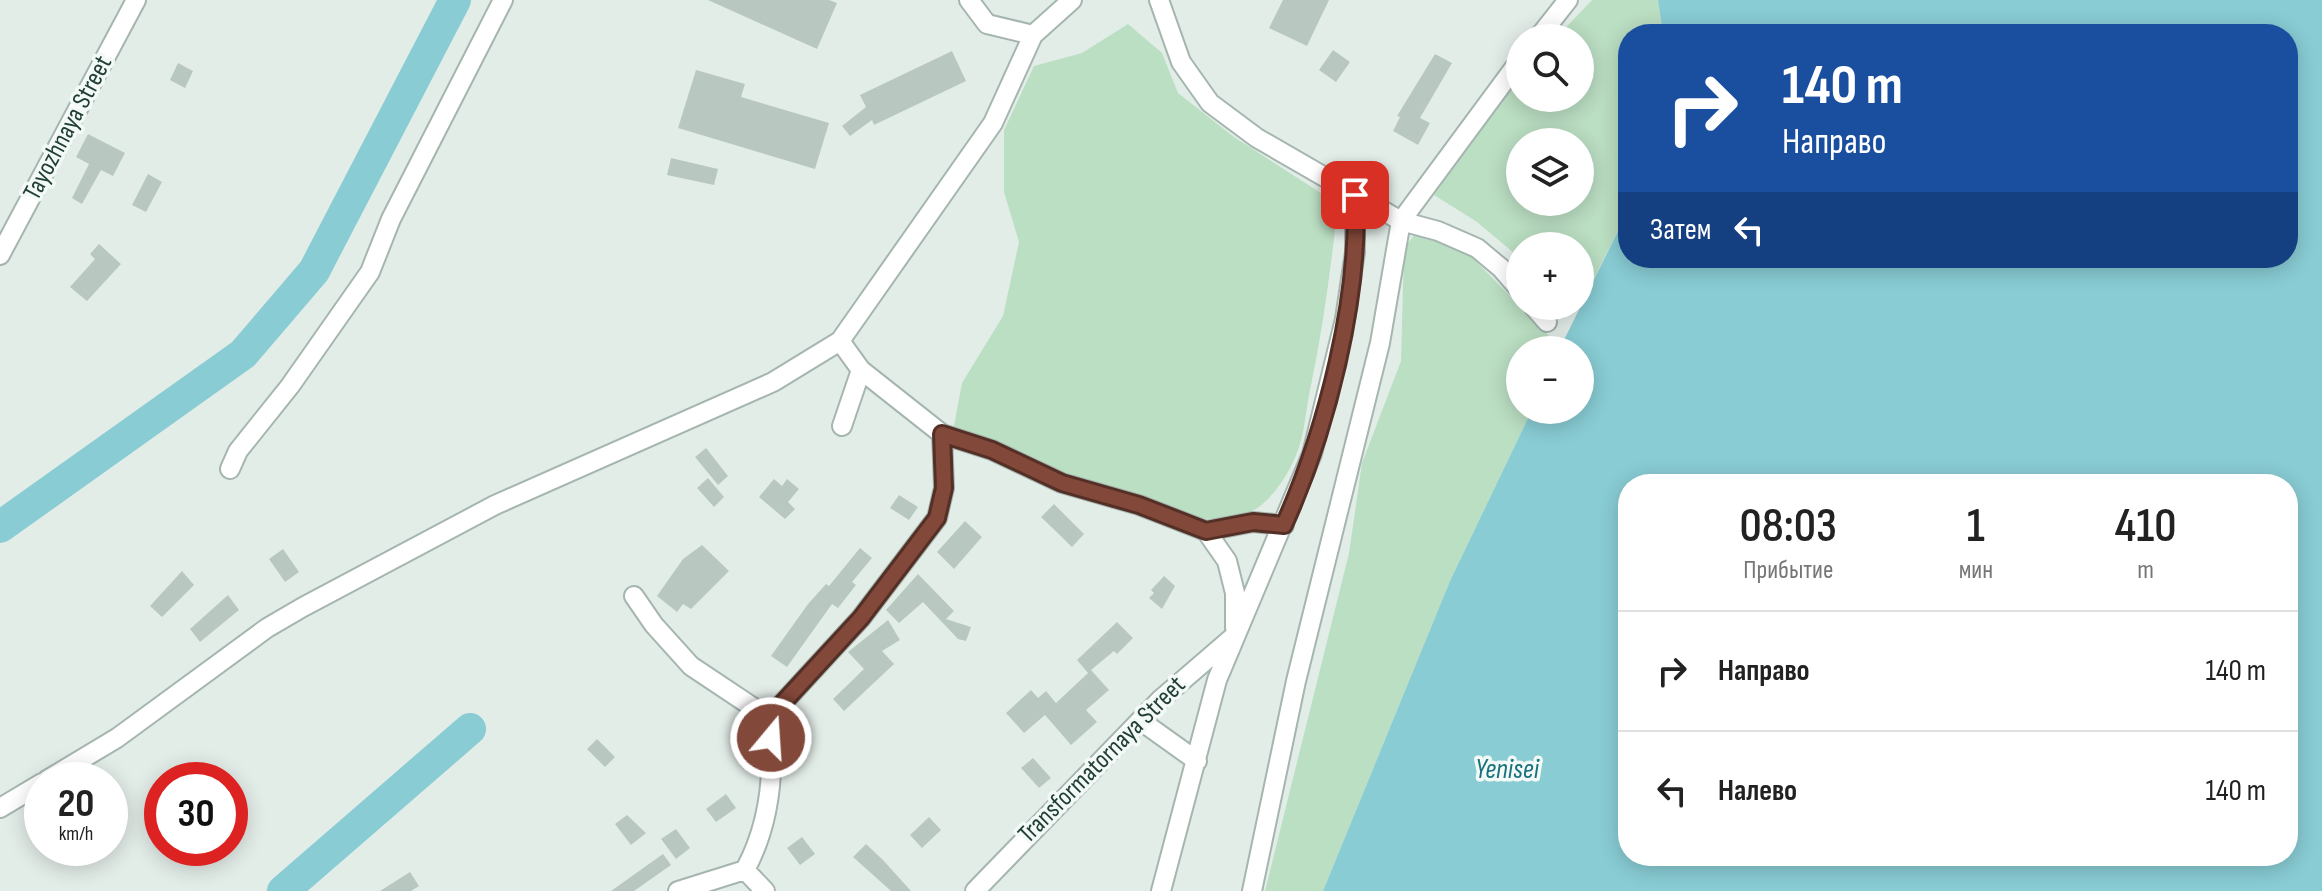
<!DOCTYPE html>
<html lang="ru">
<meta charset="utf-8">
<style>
:root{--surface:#fff;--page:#f2f2f2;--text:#222;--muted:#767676;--line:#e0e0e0}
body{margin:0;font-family:"Sofia Sans Condensed",sans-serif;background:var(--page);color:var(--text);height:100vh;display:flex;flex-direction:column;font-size:30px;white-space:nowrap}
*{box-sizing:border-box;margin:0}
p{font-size:26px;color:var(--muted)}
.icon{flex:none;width:44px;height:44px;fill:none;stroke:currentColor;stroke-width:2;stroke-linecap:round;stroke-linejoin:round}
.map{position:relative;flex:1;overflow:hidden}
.panel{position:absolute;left:1618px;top:474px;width:680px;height:392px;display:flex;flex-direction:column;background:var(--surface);border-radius:32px;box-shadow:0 4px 20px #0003}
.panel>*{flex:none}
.hud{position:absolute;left:1618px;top:24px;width:680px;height:244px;border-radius:32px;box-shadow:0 4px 20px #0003;background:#1a4fa0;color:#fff;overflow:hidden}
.controls{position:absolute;left:1506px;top:24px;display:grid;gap:16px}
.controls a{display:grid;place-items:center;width:88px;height:88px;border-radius:50%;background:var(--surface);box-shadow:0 4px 20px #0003;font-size:40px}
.speed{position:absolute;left:24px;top:762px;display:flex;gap:16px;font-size:40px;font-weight:700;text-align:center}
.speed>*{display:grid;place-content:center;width:104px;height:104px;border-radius:50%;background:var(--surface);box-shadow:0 4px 20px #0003;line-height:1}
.speed small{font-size:20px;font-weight:400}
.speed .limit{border:12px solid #d22;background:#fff;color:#111}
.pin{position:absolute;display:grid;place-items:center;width:68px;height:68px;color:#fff;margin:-34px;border-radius:16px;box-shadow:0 4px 12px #0006}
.me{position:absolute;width:88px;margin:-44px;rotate:18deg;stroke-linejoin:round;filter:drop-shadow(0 0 6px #0008)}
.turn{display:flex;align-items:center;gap:28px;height:168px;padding:0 32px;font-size:36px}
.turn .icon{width:104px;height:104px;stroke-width:2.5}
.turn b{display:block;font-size:56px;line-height:68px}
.then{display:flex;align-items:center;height:76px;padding:0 32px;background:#0003;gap:16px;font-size:30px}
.eta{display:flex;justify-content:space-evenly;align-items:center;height:136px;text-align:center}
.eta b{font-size:48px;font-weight:600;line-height:56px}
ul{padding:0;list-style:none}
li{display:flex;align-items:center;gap:24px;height:120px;padding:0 32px;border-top:2px solid var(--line)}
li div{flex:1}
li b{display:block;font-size:30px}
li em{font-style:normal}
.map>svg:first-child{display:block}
.green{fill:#bbdfc3;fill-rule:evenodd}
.water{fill:#89ccd4;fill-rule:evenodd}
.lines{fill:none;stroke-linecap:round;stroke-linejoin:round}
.river{stroke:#89ccd4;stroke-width:32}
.building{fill:#b8c8c1}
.minor-casing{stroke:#a5b5af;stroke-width:22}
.minor{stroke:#fff;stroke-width:18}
.route-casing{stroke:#542f26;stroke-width:20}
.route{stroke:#82483a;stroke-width:14}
.labels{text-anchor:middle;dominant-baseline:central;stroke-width:7;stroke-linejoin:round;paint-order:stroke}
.street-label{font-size:26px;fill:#223f36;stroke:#f3f9f6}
.water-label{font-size:28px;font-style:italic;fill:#19727e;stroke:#f3f9f6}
</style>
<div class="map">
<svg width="2322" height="891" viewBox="0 0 2322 891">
<rect width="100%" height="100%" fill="#e3ede8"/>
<!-- green -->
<path class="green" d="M1592,0H1658L1663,34H1628V211L1585,296L1580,294V246H1520V258L1477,222L1434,195L1520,75V98H1580V38H1556ZM1520,142H1580V202H1520Z
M1128,24L1162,53L1178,93L1234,137L1338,204C1331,267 1323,329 1310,390C1306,409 1305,431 1298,450C1290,473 1270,505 1246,514C1181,540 1017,458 953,431L962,383L1003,316L1019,242L1004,192V130L1034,66L1082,53Z
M1419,228L1467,252L1551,338L1552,350H1520V410H1532L1450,581L1323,891H1265L1349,553L1362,463L1401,361L1404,249Z"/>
<!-- water -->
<path class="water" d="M1658,0H2322V891H1323L1450,581L1532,410H1580V350H1559L1628,211V258H2288V34H1663ZM1628,484H2288V856H1628Z"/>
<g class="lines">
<!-- river -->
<path class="river" d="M0,527L243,354L314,271L455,0
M283,891L470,729"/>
</g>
<!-- building -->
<path class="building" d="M708,0H829L837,3L817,49Z
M1283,0H1329L1307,46L1269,28Z
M1333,50L1350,62L1336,82L1319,70Z
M952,51L966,81L874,125L872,120L850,136L842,126L866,107L860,95Z
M1435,54L1452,63L1420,118L1430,123L1418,145L1393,131L1400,117L1397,116Z
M178,63L193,71L185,88L170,80Z
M696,70L745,84L741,97L829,123L815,169L678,128Z
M88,134L125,153L113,176L101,170L82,204L72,198L89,164L76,157Z
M671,158L718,169L714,185L667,175Z
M148,174L162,182L146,212L132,205Z
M99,244L121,264L87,301L70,287L95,259L90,254Z
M706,448L728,476L718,485L695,457Z
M708,478L724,497L714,507L697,488Z
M774,479L782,486L787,479L799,489L788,502L795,509L785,519L759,497Z
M899,495L918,507L909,520L890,508Z
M1054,504L1084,534L1072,547L1041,517Z
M965,521L982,537L954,569L937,552Z
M702,545L729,571L691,609L683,604L677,612L657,596L683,559Z
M860,548L872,558L852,582L856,585L838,608L832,604L787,667L771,656L808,604L826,584L829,586Z
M283,549L299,572L285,582L269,559Z
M182,571L194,585L162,617L150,606Z
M918,574L954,611L946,619L971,627L966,641L958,639L923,602L899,623L886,610Z
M1164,576L1175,586L1162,609L1149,598L1154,593L1151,590Z
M228,595L239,610L200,642L190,629Z
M888,620L900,640L882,651L894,664L844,711L833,699L864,669L848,652Z
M1117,622L1133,638L1117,654L1114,651L1091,670L1109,690L1086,710L1097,722L1071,745L1045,715L1024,733L1006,713L1031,690L1038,698L1046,691L1056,703L1088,673L1077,660Z
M597,739L615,757L605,767L587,749Z
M1033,758L1051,778L1039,788L1021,768Z
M726,794L736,808L716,822L706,809Z
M627,815L646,833L631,845L615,824Z
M929,817L941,830L922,848L910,835Z
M676,829L690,848L676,859L661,839Z
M802,837L815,854L800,865L787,848Z
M866,844L883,860L911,891H891L853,857Z
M663,854L671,865L634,891H611Z
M410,872L419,886L411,891H380Z"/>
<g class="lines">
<!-- minor casing -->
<g class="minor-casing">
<path id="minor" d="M969,0L987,24L1033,35
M1159,0L1181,62L1210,103L1257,138L1401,221L1438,231L1477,248L1501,268L1520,290
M1538,38L1568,0
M0,255L136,0
M1533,306L1547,322
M840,341L861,370L942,434L992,450L1062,483L1139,505L1206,531L1227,561L1235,593V628
M842,426L861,370
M230,469L238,451L290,386L370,272L391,219L503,0
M1206,531L1253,522L1284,525
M634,596L654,625L691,666L769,718
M1141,721L1197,761
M47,780L117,738L267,628L303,607L495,505L773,382L840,341L993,123L1033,35L1072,0
M0,808L42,783
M745,870L765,891
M678,891L745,870C770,824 775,770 769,718L861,618L937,518L944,488L942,434
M975,891L1161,699L1233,637
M1161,891L1217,680L1312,454L1345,319L1355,252V195
M1252,891L1296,681L1380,343L1401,221L1520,60"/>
</g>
<!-- minor -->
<use href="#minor" class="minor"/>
</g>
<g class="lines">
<!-- route casing -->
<g class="route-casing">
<path id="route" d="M771,738L769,718L861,618L937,518L944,488L942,434L992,450L1062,483L1139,505L1206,531L1253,522L1284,525C1326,432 1361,296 1355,195"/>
</g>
<!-- route -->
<use href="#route" class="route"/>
</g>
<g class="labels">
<!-- street labels -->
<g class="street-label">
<text transform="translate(68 128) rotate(-62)">Tayozhnaya Street</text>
<text transform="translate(1102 760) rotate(-45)">Transformatornaya Street</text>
</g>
<!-- water labels -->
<g class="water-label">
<text x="1507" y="769">Yenisei</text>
</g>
</g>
</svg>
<div class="controls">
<a><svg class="icon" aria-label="search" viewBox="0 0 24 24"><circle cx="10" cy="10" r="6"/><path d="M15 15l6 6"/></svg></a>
<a><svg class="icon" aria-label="layers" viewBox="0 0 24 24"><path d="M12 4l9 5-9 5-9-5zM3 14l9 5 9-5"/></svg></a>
<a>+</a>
<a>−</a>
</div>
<div class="speed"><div>20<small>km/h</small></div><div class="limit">30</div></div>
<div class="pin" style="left:1355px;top:195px;background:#d93025"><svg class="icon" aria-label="arrive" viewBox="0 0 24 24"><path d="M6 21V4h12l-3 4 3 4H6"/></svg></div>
<svg class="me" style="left:771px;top:738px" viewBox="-20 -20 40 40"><circle r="17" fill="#82483a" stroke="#fff" stroke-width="3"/><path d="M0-11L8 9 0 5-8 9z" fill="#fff"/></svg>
<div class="hud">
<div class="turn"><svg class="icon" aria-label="right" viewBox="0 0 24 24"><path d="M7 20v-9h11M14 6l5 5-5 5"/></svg><div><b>140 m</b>Направо</div></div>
<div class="then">Затем<svg class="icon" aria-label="left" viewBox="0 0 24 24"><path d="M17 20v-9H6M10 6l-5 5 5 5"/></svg></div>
</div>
<section class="panel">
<div class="eta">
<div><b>08:03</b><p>Прибытие</p></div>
<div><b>1</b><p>мин</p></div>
<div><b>410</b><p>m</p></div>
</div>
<ul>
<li><svg class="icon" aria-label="right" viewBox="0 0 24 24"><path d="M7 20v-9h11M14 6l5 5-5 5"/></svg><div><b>Направо</b></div><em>140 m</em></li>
<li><svg class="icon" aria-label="left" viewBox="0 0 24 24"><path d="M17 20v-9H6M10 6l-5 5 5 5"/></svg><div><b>Налево</b></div><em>140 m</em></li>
</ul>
</section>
</div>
